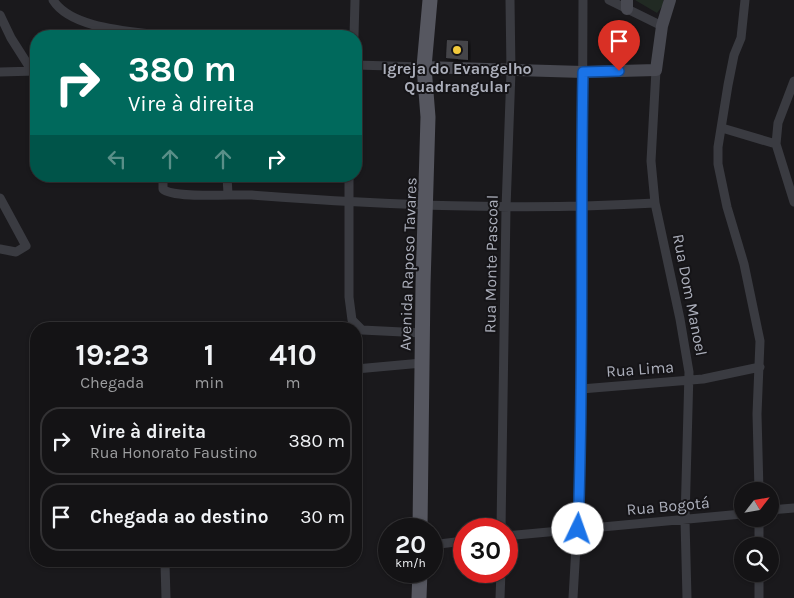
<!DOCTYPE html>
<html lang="pt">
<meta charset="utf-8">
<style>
:root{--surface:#141315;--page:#212022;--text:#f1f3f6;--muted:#9d9ea0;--line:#333234}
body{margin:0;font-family:Karla,sans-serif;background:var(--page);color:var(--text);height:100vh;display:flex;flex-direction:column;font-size:19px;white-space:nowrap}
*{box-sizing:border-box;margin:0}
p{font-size:16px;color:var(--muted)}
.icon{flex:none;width:28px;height:28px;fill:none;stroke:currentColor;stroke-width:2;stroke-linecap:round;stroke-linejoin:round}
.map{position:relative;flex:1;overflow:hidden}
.details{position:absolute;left:30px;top:322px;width:332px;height:245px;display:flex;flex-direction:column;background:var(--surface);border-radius:20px;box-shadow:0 1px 4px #0004,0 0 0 1px var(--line)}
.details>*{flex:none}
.top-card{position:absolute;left:30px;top:30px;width:332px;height:152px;border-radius:20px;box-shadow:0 1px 4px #0004,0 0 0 1px var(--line);background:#00695c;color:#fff;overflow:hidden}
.needle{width:32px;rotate:59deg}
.fabs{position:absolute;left:734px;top:482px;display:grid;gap:10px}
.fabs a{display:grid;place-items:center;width:45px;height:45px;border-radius:50%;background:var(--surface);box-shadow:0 1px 4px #0004,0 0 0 1px var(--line);font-size:25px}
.speed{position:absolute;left:378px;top:518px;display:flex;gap:10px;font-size:25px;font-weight:700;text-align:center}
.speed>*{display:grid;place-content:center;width:65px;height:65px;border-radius:50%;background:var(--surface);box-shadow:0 1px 4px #0004,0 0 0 1px var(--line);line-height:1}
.speed small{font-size:12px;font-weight:400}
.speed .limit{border:8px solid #d22;background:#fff;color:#111}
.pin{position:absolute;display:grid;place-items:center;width:42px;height:42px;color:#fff;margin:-51px -21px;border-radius:50% 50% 50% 0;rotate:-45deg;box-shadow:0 0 5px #0007}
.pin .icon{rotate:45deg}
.me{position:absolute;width:55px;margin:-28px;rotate:3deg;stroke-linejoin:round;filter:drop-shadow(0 0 4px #0008)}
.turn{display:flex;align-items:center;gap:18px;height:105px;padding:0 15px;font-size:22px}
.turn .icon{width:65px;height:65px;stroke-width:2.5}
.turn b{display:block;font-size:35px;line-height:42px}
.lanes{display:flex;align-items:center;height:48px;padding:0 15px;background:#0003;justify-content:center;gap:25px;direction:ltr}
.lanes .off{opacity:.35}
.eta{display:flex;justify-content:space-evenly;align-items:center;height:85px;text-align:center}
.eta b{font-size:30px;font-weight:700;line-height:35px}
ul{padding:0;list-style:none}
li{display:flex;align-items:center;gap:15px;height:68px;margin:0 10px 8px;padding:0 5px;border:2px solid var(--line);border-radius:20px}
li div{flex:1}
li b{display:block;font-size:19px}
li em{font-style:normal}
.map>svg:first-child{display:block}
.green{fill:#212a23}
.building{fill:#444449;filter:url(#shadow)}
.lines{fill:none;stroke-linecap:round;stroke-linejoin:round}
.street{stroke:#3a3b41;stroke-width:9}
.secondary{stroke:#484951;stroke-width:12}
.primary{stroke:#565760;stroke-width:15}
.route-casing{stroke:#114b97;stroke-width:12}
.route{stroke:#1a73e8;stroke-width:9}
.poi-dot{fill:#f2ca3b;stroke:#151417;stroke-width:2}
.labels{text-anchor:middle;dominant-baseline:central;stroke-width:4;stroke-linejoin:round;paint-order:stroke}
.poi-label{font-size:16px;font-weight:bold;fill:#acafbb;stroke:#151417}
.street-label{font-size:16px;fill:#acafbb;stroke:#151417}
</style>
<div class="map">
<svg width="794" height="598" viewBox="0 0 794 598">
<defs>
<filter id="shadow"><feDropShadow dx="2" dy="2" stdDeviation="2.5" flood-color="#0009"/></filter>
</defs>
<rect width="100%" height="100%" fill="#1a191c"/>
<!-- green -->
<path class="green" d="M635,0H663V5L657,13Z"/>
<!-- building -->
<path class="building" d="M447,40L468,41V60L446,58Z"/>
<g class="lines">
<!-- street -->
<path class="street" d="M53,0C72,30 134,31 166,36
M609,0L662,26
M745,0L741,38L734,55L728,85L718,147V164L727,207L744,264L760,341L757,414L759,491
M0,15L11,38L32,71
M354,36L355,0
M356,65L424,67
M656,70L651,161L655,203L680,319L689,372L685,520L687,598
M0,72L36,71
M794,81L778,123L776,144L794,202
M722,128L776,144
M163,176V189C173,199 235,194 252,195C386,205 521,211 655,203
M227,176L228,194
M349,176V297L352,320L362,330L423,333
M0,198L26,246L16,252L0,249
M356,369L422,363
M581,389L703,379L760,367
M770,510L794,508
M501,529L506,208L511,71L510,0
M506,536L742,514
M431,545L464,541
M759,546V519
M165,564L166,598
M500,598L501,571
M573,598L581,461L583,0
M759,598V574"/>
<!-- secondary -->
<path class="secondary" d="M627,9V0
M424,67L583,72L656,70L662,26L670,0"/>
<!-- primary -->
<path class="primary" d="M420,529L423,285L428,117L424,67L430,0
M419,598L420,571"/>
</g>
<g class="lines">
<!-- route casing -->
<g class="route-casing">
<path id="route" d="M578,529C584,377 580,224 583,72L619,71"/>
</g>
<!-- route -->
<use href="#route" class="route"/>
</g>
<!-- markers -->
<circle class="poi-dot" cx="457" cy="50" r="5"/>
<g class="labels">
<!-- poi labels -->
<g class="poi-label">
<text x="457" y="68">Igreja do Evangelho<tspan x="457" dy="18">Quadrangular</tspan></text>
</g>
<!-- street labels -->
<g class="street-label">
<text transform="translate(408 264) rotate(-88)">Avenida Raposo Tavares</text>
<text transform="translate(491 264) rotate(-89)">Rua Monte Pascoal</text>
<text transform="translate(690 295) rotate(79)">Rua Dom Manoel</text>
<text transform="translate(640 369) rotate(-4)">Rua Lima</text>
<text transform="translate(668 506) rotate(-5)">Rua Bogotá</text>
</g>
</g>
</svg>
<div class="fabs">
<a><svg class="needle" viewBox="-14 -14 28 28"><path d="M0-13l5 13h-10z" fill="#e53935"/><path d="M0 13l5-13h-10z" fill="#9d9ea0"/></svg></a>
<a><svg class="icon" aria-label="search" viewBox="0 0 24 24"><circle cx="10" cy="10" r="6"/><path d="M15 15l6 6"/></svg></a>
</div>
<div class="speed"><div>20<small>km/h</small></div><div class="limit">30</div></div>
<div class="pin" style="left:619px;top:71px;background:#d93025"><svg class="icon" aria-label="arrive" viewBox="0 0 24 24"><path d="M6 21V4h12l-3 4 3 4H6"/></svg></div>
<svg class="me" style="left:578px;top:529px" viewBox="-20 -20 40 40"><circle r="19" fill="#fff"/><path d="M0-13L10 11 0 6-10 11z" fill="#1a73e8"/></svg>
<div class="top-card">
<div class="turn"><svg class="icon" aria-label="right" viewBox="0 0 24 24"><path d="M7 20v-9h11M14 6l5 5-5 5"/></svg><div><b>380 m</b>Vire à direita</div></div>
<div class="lanes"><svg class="icon off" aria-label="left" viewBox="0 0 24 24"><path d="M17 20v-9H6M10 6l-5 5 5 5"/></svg><svg class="icon off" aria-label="ahead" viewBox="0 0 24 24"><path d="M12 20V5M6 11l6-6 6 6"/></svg><svg class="icon off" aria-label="ahead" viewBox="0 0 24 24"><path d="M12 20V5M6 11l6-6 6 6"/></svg><svg class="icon" aria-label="right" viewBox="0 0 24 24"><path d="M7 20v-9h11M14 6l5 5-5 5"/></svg></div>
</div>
<section class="details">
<div class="eta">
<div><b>19:23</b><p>Chegada</p></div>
<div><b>1</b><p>min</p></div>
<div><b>410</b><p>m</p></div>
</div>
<ul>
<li><svg class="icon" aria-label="right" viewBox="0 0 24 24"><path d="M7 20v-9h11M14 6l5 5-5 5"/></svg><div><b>Vire à direita</b><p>Rua Honorato Faustino</p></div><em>380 m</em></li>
<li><svg class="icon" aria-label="arrive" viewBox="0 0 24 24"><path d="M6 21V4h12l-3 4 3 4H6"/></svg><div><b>Chegada ao destino</b></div><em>30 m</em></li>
</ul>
</section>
</div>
